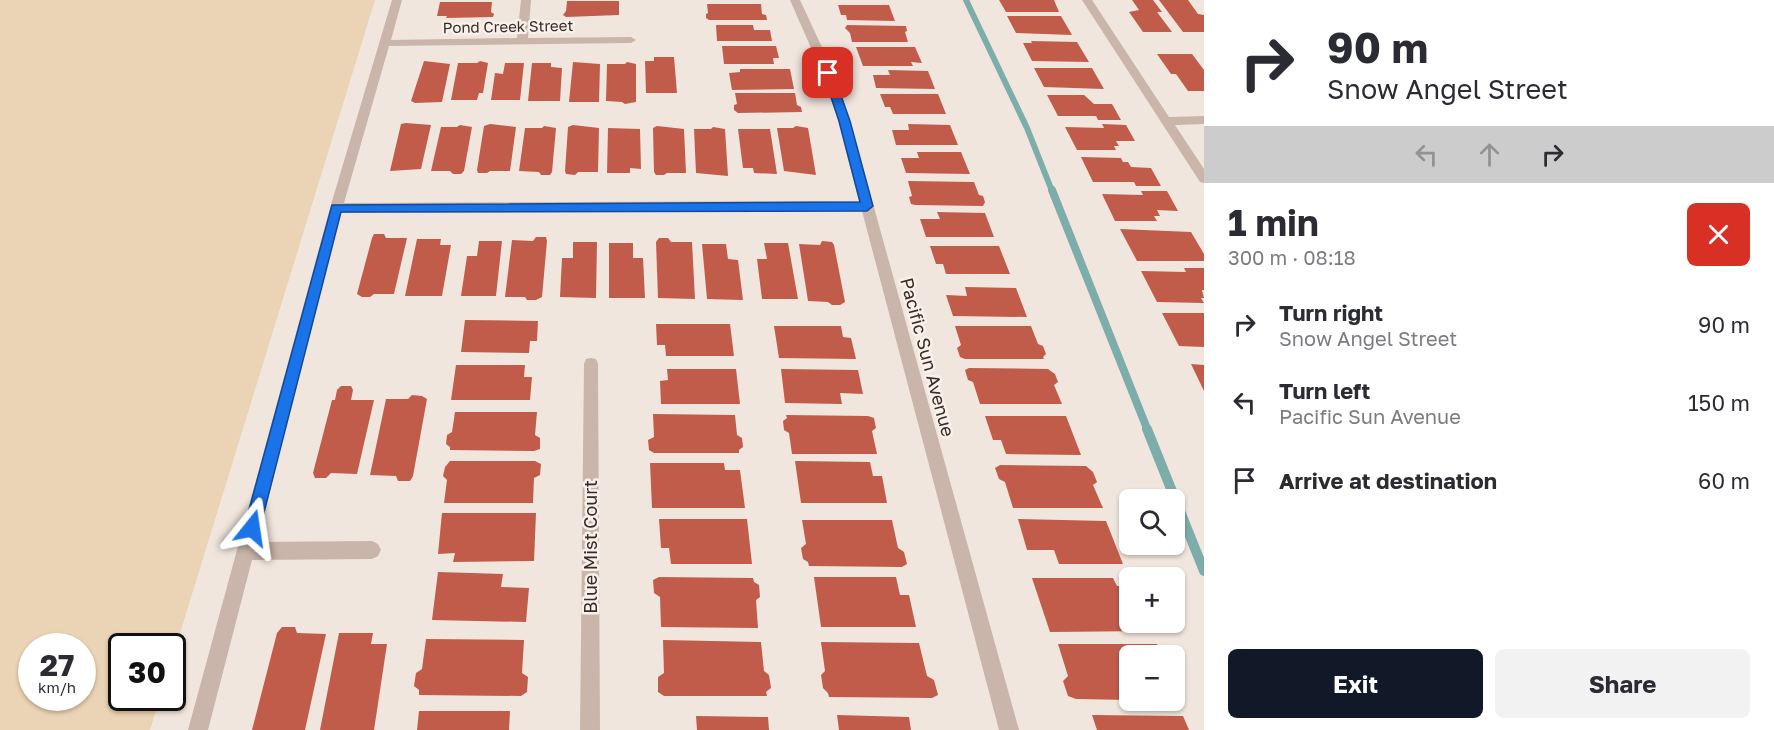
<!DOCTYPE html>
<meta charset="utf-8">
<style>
:root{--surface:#fff;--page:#f2f2f3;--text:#2b2b33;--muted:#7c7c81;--accent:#111827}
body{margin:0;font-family:"Golos Text",sans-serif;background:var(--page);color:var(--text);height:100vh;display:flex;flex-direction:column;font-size:22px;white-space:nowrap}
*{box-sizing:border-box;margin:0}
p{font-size:20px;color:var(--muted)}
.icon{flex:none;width:33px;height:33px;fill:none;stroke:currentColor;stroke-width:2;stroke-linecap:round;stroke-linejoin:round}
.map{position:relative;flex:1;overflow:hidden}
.details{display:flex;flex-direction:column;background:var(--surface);width:570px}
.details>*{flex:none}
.hud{background:#fff;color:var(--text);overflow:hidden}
.fabs{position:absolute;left:1119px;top:489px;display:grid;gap:12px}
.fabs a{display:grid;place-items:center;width:66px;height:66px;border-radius:9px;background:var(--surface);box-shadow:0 2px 4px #0004;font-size:30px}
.speed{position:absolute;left:18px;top:633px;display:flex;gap:12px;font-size:30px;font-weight:700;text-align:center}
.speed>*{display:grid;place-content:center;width:78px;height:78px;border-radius:50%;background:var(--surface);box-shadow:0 2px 4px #0004;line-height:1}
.speed small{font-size:15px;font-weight:400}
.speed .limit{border:3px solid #111;border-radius:9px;background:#fff;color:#111}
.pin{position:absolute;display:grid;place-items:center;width:51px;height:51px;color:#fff;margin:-26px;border-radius:12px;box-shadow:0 3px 9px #0006}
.me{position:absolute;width:66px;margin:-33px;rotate:15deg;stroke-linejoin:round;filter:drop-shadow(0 0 4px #0008)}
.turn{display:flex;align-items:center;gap:21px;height:126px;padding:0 24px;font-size:27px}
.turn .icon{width:78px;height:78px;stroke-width:2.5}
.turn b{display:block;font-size:42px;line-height:51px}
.lanes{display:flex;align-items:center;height:57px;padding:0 24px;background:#0003;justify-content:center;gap:30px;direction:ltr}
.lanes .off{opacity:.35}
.round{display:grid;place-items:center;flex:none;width:63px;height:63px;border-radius:9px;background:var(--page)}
.summary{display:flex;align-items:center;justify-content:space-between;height:102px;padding:0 24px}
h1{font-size:36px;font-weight:700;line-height:45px}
.action{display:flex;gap:12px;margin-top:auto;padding:12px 24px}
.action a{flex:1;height:69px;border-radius:9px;background:var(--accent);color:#fff;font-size:24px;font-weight:700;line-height:69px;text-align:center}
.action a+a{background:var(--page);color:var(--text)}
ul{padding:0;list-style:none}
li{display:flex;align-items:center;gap:18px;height:78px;padding:0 24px}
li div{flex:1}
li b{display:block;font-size:22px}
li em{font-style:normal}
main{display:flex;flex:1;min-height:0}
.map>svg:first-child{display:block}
.sand{fill:#ebd3b5;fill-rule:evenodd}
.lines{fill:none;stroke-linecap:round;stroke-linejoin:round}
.stream-far2{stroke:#7dadab;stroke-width:6}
.stream-far1{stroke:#7dadab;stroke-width:8}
.stream{stroke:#7dadab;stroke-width:10}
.building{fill:#c15c4b}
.minor{fill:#c9b5a9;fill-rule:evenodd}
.route{fill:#1a73e8;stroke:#114b97;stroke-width:1.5}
.labels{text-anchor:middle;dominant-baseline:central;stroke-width:5;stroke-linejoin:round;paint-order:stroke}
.far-street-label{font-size:15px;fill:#362c29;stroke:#f9f0e9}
.street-label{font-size:18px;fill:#362c29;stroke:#f9f0e9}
</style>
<main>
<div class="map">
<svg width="1204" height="730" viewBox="0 0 1204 730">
<rect width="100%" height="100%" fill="#f1e6dd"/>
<!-- sand -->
<path class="sand" d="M0,0H375L173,656L172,646H122V698H160L150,730H0ZM32,646H82V698H32Z"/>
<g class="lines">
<!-- stream-far2 -->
<path class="stream-far2" d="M966,0L1027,128L1052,191"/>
<!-- stream-far1 -->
<path class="stream-far1" d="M1052,190L1148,431"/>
<!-- stream -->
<path class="stream" d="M1147,429L1204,571"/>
</g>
<!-- building -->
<path class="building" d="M999,0H1054L1059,12H1006Z
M1132,0H1153L1162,12H1157L1172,32H1143L1129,12L1139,10Z
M1159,0H1188L1198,14L1204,15V32H1183Z
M567,1H619V15L566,17L563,15L566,11Z
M440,2H492L491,12L494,14L493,17L446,18L447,16H437Z
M707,4H761L762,14L766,15L767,20H709L706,18V14L708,13Z
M838,5H889L895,21L847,20L846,15H841Z
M1007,16H1061L1072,35L1016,33Z
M716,25H753L754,30H770L772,41H717Z
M847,25L906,26L907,31L905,32L908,42H852L850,33L845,28Z
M1031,41L1077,42L1089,62L1032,61L1023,43H1032Z
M722,46H776L779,58H773L774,64H724Z
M856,47H915L922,63L911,62L913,66H863Z
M1157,54H1192L1204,70V91H1188L1176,74H1171Z
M654,57H674L677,93H646L645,61H654Z
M424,61L450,64L442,102L415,103L411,101Z
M480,61L488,63L483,93H479L477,100H451L458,63H477Z
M573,62L600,64L599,102H569Z
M627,62L636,64V102L625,104L622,102L606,101L607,64H625Z
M505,63H524L520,100H491L495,73L503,74Z
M532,63H551V67L562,68L560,101H528Z
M1034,68H1092L1104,89L1044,87Z
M740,69H790L794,89L732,90L729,73L740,72Z
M888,70L928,71L935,89L876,88L873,75H890Z
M735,93H795L797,105L801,107L802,112L738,113L734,110V105L737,104Z
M880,94H938L946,114H893L890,107H885Z
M1047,95H1084L1094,104H1112L1121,120H1098L1096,116H1058Z
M406,123L431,125L421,169L390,171L401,124Z
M490,124L516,127L510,171H490L487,173H478L477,170L484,126Z
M908,124L950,125L958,145H896L892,130H909Z
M1102,124L1126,125L1135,141H1116L1119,146H1114L1116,150H1077L1065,127L1104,128Z
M460,125L472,127L464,171L461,174H453L450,171H431L441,127H457Z
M573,125L599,128L598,172H578L575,175L566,174L565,171L568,127Z
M544,126L556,128L552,172L550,175H541L539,172L519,171L525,128H542Z
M657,126L684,129L686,173H667L664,175H656L654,172L653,128Z
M796,126L808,128L816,175L784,171L777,128H793Z
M713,127L725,129L728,176L696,173L694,129H711Z
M608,128L640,129L641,169L630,168V173H607Z
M738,129H770L777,174L754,173L753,168H743Z
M917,152H961L970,174L906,173L901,158H919Z
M1081,157L1121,158L1123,162H1128L1131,167L1151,168L1161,186H1136L1134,182H1093Z
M908,181L974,182L979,195L983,196L985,202L983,206L915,205L911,204L909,197L912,196Z
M1141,191H1167L1178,211L1157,210L1160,216H1154L1157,221H1115L1102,194L1143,195Z
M937,212L985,213L994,237H926L920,219H940Z
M1120,229L1191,232L1204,254V261H1137Z
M374,234H384L386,238H407L394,294H374L370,297H362L357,294L372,238Z
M536,237H546L547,241L542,297L536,300H527L525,297H505L512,240L533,241Z
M659,238H668L671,242H692L695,299L658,298L656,242Z
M417,239H441L440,245H451L442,296H405Z
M479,241H502L496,296H461L467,256H477Z
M822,241L832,242L834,245L845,302L840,305H832L828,302L808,301L799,244L820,245Z
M573,242H597L596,298L560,297L562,258H573Z
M609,243H633V258H643L645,298H609Z
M764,243H788L798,299H762L757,259H767Z
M702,244H726L728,259L738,260L743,300L707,299Z
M930,246H999L1010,274H946L943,264H936Z
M1184,268H1204V290H1202L1204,298H1201L1204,303L1157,302L1141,271L1186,272Z
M965,287L1016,288L1027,317L953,316L946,295L967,296Z
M1162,313H1204V347L1179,346Z
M465,320L538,321L537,341H530L529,353L461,352Z
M656,324H730L734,356H666L665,345H657Z
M774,326H841L843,337L851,338L856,359L779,358Z
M955,326H1031L1038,344L1043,346L1046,354L1043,357L1044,359H965L960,357L957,348L961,345Z
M1191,364L1204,365V391Z
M456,365H525L524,377H532L530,400H451Z
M969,368L1048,369L1055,374L1058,382L1054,385L1062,404H980L973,382L968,380L965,370Z
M667,369H736L740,404H661L660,381L668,380Z
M781,369L858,370L863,394L840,393L842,404L785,403Z
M341,386H351L353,390L351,400H374L357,474L331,473L326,478H315L313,473L332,400H335L337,390Z
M412,395L422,396L427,399L413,476L410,481H398L396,476L370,475L386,399H408Z
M455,412H537L535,435L540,438V449L534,451L450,450V447L446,444L447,435L452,432Z
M653,414L735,415L737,435L742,438L743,447L739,450V453H654L649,450L648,440L654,437Z
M786,415L868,416L874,418L876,428L872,431L877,454H792L789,433L784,430L783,421L787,418Z
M985,416H1066L1081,455L1006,454L1001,440H993Z
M450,461H535L541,464L540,475L534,478L533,503H444L447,480L443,476L445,467Z
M795,461L870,462L873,476H882L887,503H801Z
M650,463H724L725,470H740L745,508H652Z
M1000,465L1086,466L1093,472L1097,482L1093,485L1103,508H1013L1005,482L999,479L995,468Z
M442,513H536L534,561L453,562L455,553L438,554Z
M659,519H747L752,564H671L669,548H661Z
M1018,519L1106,521L1123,564H1059L1054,550H1027Z
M802,520H892L898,548L904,552L907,564L902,567L809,566L808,562L803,559L801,548L806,544Z
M438,572L503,574L501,587L529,588L526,622L432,620Z
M659,577L753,578L754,582L759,585L760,597L756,600L758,628L661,627L660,597L654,593L653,580Z
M814,577H896L900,595H909L916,627H821Z
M1032,578H1113L1117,586H1130V622H1149L1152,631L1050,632Z
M282,627H295L297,633L326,634L305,730H252L277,633Z
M339,633H373L371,644H387L374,730H320Z
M426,639L524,640L522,673L528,677L527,692L521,696L419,695V690L414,686L416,673L422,669Z
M663,640L761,642L764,671L769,675L771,688L766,692L767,696H664L658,692V677L664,673Z
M821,642L919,643L927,676L934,680L938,695L932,698L829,697L828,693L823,688L821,675L825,671Z
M1058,644H1157L1161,656H1130V700L1076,699L1068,696L1063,681L1068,676Z
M419,711H510L509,730H417Z
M837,715L909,717L911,730H839Z
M1092,715L1183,716L1189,730H1097Z
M696,716L768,717L769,730H697Z"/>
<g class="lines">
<!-- minor -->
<path class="minor" d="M392,0H402L391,40L517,38L521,0H531L528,38L631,37L636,40L631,43L389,46L344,203L859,201L838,121L822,73L790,0H800L834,73L850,121L1019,730H999L862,211L341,213L256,542L372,541L378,544L381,550L378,556L372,559L252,560L208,730H188L330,208Z
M1082,0H1092L1169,117L1204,116V124L1175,125L1204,169V183L1200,182Z
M591,358L596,359L598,364L600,730H580L584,364L586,359Z"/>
</g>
<!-- route -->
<path class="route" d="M828,70L833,73L850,121L873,206L867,211L341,212L260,528L257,534L252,536L246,534L244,528L332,205L860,202L839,121L823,73Z"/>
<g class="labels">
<!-- far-street labels -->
<g class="far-street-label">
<text transform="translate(508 26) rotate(-1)">Pond Creek Street</text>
</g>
<!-- street labels -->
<g class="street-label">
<text transform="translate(928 357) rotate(75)">Pacific Sun Avenue</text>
<text transform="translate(590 547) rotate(-90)">Blue Mist Court</text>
</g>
</g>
</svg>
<div class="fabs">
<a><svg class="icon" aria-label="search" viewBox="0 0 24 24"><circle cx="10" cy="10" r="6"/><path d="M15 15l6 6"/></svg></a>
<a>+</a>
<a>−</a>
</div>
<div class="speed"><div>27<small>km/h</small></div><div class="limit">30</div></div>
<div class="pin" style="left:828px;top:73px;background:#d93025"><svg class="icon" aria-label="arrive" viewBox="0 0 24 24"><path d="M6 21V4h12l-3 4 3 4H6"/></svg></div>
<svg class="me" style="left:252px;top:528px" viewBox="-20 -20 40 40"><path d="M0-17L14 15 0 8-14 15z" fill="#1a73e8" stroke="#fff" stroke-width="4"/></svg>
</div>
<section class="details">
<div class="hud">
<div class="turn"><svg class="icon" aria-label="right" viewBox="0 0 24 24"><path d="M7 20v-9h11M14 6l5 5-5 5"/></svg><div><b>90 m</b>Snow Angel Street</div></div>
<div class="lanes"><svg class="icon off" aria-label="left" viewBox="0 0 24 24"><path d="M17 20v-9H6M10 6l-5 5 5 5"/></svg><svg class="icon off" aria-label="ahead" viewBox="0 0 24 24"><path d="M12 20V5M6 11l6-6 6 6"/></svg><svg class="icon" aria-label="right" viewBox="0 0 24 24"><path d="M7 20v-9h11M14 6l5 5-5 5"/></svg></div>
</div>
<div class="summary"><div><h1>1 min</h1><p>300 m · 08:18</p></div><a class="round" style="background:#d93025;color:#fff"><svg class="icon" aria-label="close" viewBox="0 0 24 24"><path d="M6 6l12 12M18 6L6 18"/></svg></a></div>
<ul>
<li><svg class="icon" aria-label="right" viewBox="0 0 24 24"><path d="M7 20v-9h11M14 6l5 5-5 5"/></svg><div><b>Turn right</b><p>Snow Angel Street</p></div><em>90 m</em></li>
<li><svg class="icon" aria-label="left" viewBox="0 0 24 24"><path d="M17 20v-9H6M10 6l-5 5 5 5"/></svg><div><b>Turn left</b><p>Pacific Sun Avenue</p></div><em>150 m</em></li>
<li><svg class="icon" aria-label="arrive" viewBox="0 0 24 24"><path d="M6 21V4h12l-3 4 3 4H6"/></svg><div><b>Arrive at destination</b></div><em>60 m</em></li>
</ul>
<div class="action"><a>Exit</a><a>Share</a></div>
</section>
</main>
